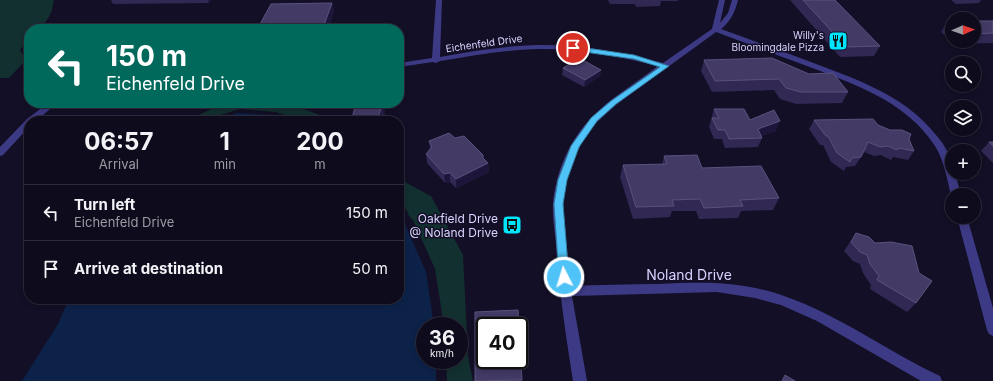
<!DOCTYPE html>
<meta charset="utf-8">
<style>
:root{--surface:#0e0b1c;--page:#171425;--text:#f1f3f6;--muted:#9b9ba3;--line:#2e2b3b}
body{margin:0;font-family:Inter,sans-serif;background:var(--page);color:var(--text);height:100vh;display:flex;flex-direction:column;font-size:15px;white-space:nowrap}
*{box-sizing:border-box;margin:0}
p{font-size:13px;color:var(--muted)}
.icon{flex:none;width:22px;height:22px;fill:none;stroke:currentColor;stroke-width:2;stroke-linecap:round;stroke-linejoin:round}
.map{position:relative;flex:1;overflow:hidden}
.panel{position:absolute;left:24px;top:116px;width:380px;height:188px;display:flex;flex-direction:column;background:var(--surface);border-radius:16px;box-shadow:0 2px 6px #0003,0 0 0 1px var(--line)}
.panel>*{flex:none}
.hud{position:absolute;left:24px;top:24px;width:380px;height:84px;border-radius:16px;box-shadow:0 2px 6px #0003,0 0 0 1px var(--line);background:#00695c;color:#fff;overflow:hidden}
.needle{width:26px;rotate:88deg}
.buttons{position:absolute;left:945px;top:12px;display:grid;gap:8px}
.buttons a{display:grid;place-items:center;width:36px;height:36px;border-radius:50%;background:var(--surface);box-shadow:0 2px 6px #0003,0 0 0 1px var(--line);font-size:20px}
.speed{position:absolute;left:416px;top:317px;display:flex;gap:8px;font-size:20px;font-weight:700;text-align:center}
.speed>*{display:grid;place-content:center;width:52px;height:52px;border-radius:50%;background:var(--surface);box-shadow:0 2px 6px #0003,0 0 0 1px var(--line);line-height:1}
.speed small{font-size:10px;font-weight:400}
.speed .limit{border:2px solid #111;border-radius:6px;background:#fff;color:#111}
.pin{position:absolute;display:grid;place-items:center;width:34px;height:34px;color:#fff;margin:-17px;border:2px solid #fff;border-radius:50%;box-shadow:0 1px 4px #0007}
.me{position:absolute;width:44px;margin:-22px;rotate:355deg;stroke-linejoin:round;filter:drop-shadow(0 0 3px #0008)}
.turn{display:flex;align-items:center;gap:14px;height:84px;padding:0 16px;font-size:18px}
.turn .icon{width:52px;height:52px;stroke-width:2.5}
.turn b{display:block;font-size:28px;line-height:34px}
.eta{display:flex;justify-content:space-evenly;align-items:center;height:68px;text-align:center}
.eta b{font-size:24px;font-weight:700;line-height:28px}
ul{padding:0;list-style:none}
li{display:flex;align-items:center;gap:12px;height:56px;padding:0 16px;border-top:1px solid var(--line)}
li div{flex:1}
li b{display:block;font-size:15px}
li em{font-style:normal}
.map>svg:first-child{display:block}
.green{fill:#12302f}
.water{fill:#0c2248}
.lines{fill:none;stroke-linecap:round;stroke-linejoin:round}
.minor{fill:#3d3a85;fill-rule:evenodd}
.wall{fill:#312854}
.shaded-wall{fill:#1d163a}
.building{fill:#433a66;stroke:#5a527e}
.route{fill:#4fc3f7;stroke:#337fa1}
.labels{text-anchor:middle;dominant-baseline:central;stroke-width:3;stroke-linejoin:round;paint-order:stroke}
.far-poi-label{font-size:10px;fill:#d9d4ff;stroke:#130f26;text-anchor:end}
.far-street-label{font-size:10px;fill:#d9d4ff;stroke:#130f26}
.poi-label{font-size:12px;fill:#d9d4ff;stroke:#130f26;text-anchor:end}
.near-street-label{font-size:14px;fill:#d9d4ff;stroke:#130f26}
</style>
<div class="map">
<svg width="993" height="381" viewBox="0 0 993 381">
<rect width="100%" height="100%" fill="#130f26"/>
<!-- green -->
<path class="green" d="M0,0H54C51,16 50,17 39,29H29V38L20,50L26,60L9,78H0Z
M289,104L337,121H301L276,112L240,109L201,121H186L218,106Z
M399,179L431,196L463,255L468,357L473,381H447L446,360H459V326H444L435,269L413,220L409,216L406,209L399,206Z"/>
<!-- water -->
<path class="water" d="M237,113L274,115L288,121H213Z
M399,217L404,222L426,272L434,326H425V360H436V381H22L58,324L69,299H399Z"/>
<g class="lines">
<!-- minor -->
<path class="minor" d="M436,0H442L440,57C472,51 504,46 537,45C580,44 622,52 663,63L712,29L719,0H725L720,23L728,13L732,0H738C735,12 731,21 721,29C748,39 776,49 803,59C852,78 903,93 936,135C946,146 952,158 952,173H955L961,195H952V197L951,195C947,179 944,160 935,146C905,99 848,82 799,63C771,53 744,42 716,32L617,104L597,122L583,140L575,157L567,179L563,204L570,286C600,285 629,284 658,284C704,282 740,281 784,296C839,315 887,351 940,376L942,381H921L817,321L781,305L755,298L717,292L572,296L587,381H573C566,336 559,291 556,245C555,232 552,216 553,203C556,172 569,141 591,118C610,98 636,83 658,66C619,56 578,48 537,49C504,50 472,56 440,61L436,63L433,62L399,67V63L432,58Z
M48,103H57L36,121H29V127L3,155L0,156V147L27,119Z
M957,217H967L993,308V336L989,334L987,330Z"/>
</g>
<!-- wall -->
<path class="wall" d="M111,0H211L209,3L113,4Z
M608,0H678V1H661L660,6L636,7L635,4H610Z
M790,0H835L880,46L874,56L840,57Z
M951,0H981L979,3L956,4Z
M332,3L334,11L328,29H260L259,26Z
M974,21H993V43L955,44L941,32L947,22H952V41H974Z
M704,60L848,92L842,103L796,104L780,99L774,90L712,92L701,71Z
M563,68L601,70L600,76L584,87L562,75Z
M356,103H386L384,117H382L381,121H353L352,118Z
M714,109L750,120L776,131L761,136L762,138L758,147L725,148L722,139H714L709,127Z
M814,120L878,125L909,139L914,151L908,160L893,157L891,160L881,155L874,156L864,152L861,157L855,166L846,167L844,171L831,162L823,145H820L809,129Z
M429,141L483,158L488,163L489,172L456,188L450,182L445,183L427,163L426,154L430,149Z
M989,142H993V163L981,151Z
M664,156L702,168L779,198L773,210L741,211L738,218L699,219L696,211H672L670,217L633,219L620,177L623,165L662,164Z
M856,233L916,303L907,312L870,289L871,285L863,273L860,264L853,261L844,251Z
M522,380V381H475Z"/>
<!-- shaded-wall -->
<path class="shaded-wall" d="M208,0H211L209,3Z
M332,3L334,11L328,29H325L324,25Z
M601,70L600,76L584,87L585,80Z
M383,103H386L384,117L382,108Z
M381,108L382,117L381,121H379L378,118Z
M780,121L776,131L754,139L758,129Z
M488,163L489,172L456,188V179Z
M450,173V182L445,183L444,174Z"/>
<!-- building -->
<path class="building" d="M803,0H835L880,46L846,47Z
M332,3L324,25H293L292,28H273L275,26H259L271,4Z
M974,21H993V33L974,34Z
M947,22H952V26Z
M579,58L601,70L585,80L563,68Z
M772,58L809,74L833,73L848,92H801L786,88L779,79L715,81L704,60Z
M356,103H383L382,108H381L378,118H352Z
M714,109H744L750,120L774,110L780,121L758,129L762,138L729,139L725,130H718L712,118H719Z
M873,119L878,125L890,130H902L911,134L909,139L914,151L899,148L897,150L888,146L880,147L868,142L861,157L852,158L850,162L837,153L828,136H826L814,120Z
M449,133L455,138L464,136L483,155V158L488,163L456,179L450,173L444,174L426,154L432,147L429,141Z
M989,142H993V146Z
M697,155L702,168L761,166L779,198L740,200L743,206L704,208L700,199L672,200L674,206L636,207L623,165L667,164L664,156Z
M856,233L869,237L875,243L891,242L912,246L919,273L932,281L916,303L877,280L879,276L870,264L867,255L860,252L851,242Z
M518,310L519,326H485V360H519V330L522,380L475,381V312Z
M785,375L795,381H782Z"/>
<!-- route -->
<path class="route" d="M573,46L634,55L669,66L616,104L597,121L579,147L567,180L563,204L569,277L568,280L564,281L560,280L559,277L554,204L558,180L571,146L591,118L611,101L660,67L634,59L570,50V47Z"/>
<!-- icons -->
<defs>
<g id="restaurant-square" transform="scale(1)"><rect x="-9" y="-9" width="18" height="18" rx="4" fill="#00e5ff" stroke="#130f26"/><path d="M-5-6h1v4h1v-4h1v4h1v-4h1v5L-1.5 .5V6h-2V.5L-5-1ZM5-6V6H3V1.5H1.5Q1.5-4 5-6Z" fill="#111"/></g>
<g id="bus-square" transform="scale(1)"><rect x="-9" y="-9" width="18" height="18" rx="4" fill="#00e5ff" stroke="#130f26"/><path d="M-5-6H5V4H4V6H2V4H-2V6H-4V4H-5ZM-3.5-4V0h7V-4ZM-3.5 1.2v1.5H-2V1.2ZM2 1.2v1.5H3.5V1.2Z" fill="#111"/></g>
</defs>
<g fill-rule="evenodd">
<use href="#restaurant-square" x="838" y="41"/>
<use href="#bus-square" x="512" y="225"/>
</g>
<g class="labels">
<!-- far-poi labels -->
<g class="far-poi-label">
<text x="824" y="35">Willy's<tspan x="824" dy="12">Bloomingdale Pizza</tspan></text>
</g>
<!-- far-street labels -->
<g class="far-street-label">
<text transform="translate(484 43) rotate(-8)">Eichenfeld Drive</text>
</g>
<!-- poi labels -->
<g class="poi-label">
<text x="498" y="218">Oakfield Drive<tspan x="498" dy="14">@ Noland Drive</tspan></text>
</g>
<!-- near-street labels -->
<g class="near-street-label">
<text x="689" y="274">Noland Drive</text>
</g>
</g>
</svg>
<div class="buttons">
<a><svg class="needle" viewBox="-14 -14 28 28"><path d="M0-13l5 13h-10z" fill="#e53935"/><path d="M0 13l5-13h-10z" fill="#9b9ba3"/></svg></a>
<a><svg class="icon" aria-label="search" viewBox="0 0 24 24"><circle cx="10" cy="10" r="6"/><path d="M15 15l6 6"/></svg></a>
<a><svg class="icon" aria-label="layers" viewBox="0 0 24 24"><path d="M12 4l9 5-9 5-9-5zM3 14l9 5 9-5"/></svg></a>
<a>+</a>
<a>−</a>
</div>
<div class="speed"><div>36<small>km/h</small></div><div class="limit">40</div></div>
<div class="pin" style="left:573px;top:48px;background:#d93025"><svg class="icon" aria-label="arrive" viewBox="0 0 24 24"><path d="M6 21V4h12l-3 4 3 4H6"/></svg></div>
<svg class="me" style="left:564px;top:277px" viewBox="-20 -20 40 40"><circle r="17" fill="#4fc3f7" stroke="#fff" stroke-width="3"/><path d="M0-11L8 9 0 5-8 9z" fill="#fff"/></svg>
<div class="hud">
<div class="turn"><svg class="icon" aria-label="left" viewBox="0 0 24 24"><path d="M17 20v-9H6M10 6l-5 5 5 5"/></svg><div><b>150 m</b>Eichenfeld Drive</div></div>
</div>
<section class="panel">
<div class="eta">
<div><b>06:57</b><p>Arrival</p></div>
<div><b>1</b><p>min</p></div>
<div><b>200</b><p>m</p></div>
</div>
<ul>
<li><svg class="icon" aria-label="left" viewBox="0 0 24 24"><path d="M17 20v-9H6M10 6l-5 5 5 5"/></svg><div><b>Turn left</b><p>Eichenfeld Drive</p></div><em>150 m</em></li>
<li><svg class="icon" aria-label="arrive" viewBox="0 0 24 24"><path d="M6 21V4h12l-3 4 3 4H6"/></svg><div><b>Arrive at destination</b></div><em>50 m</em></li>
</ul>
</section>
</div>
